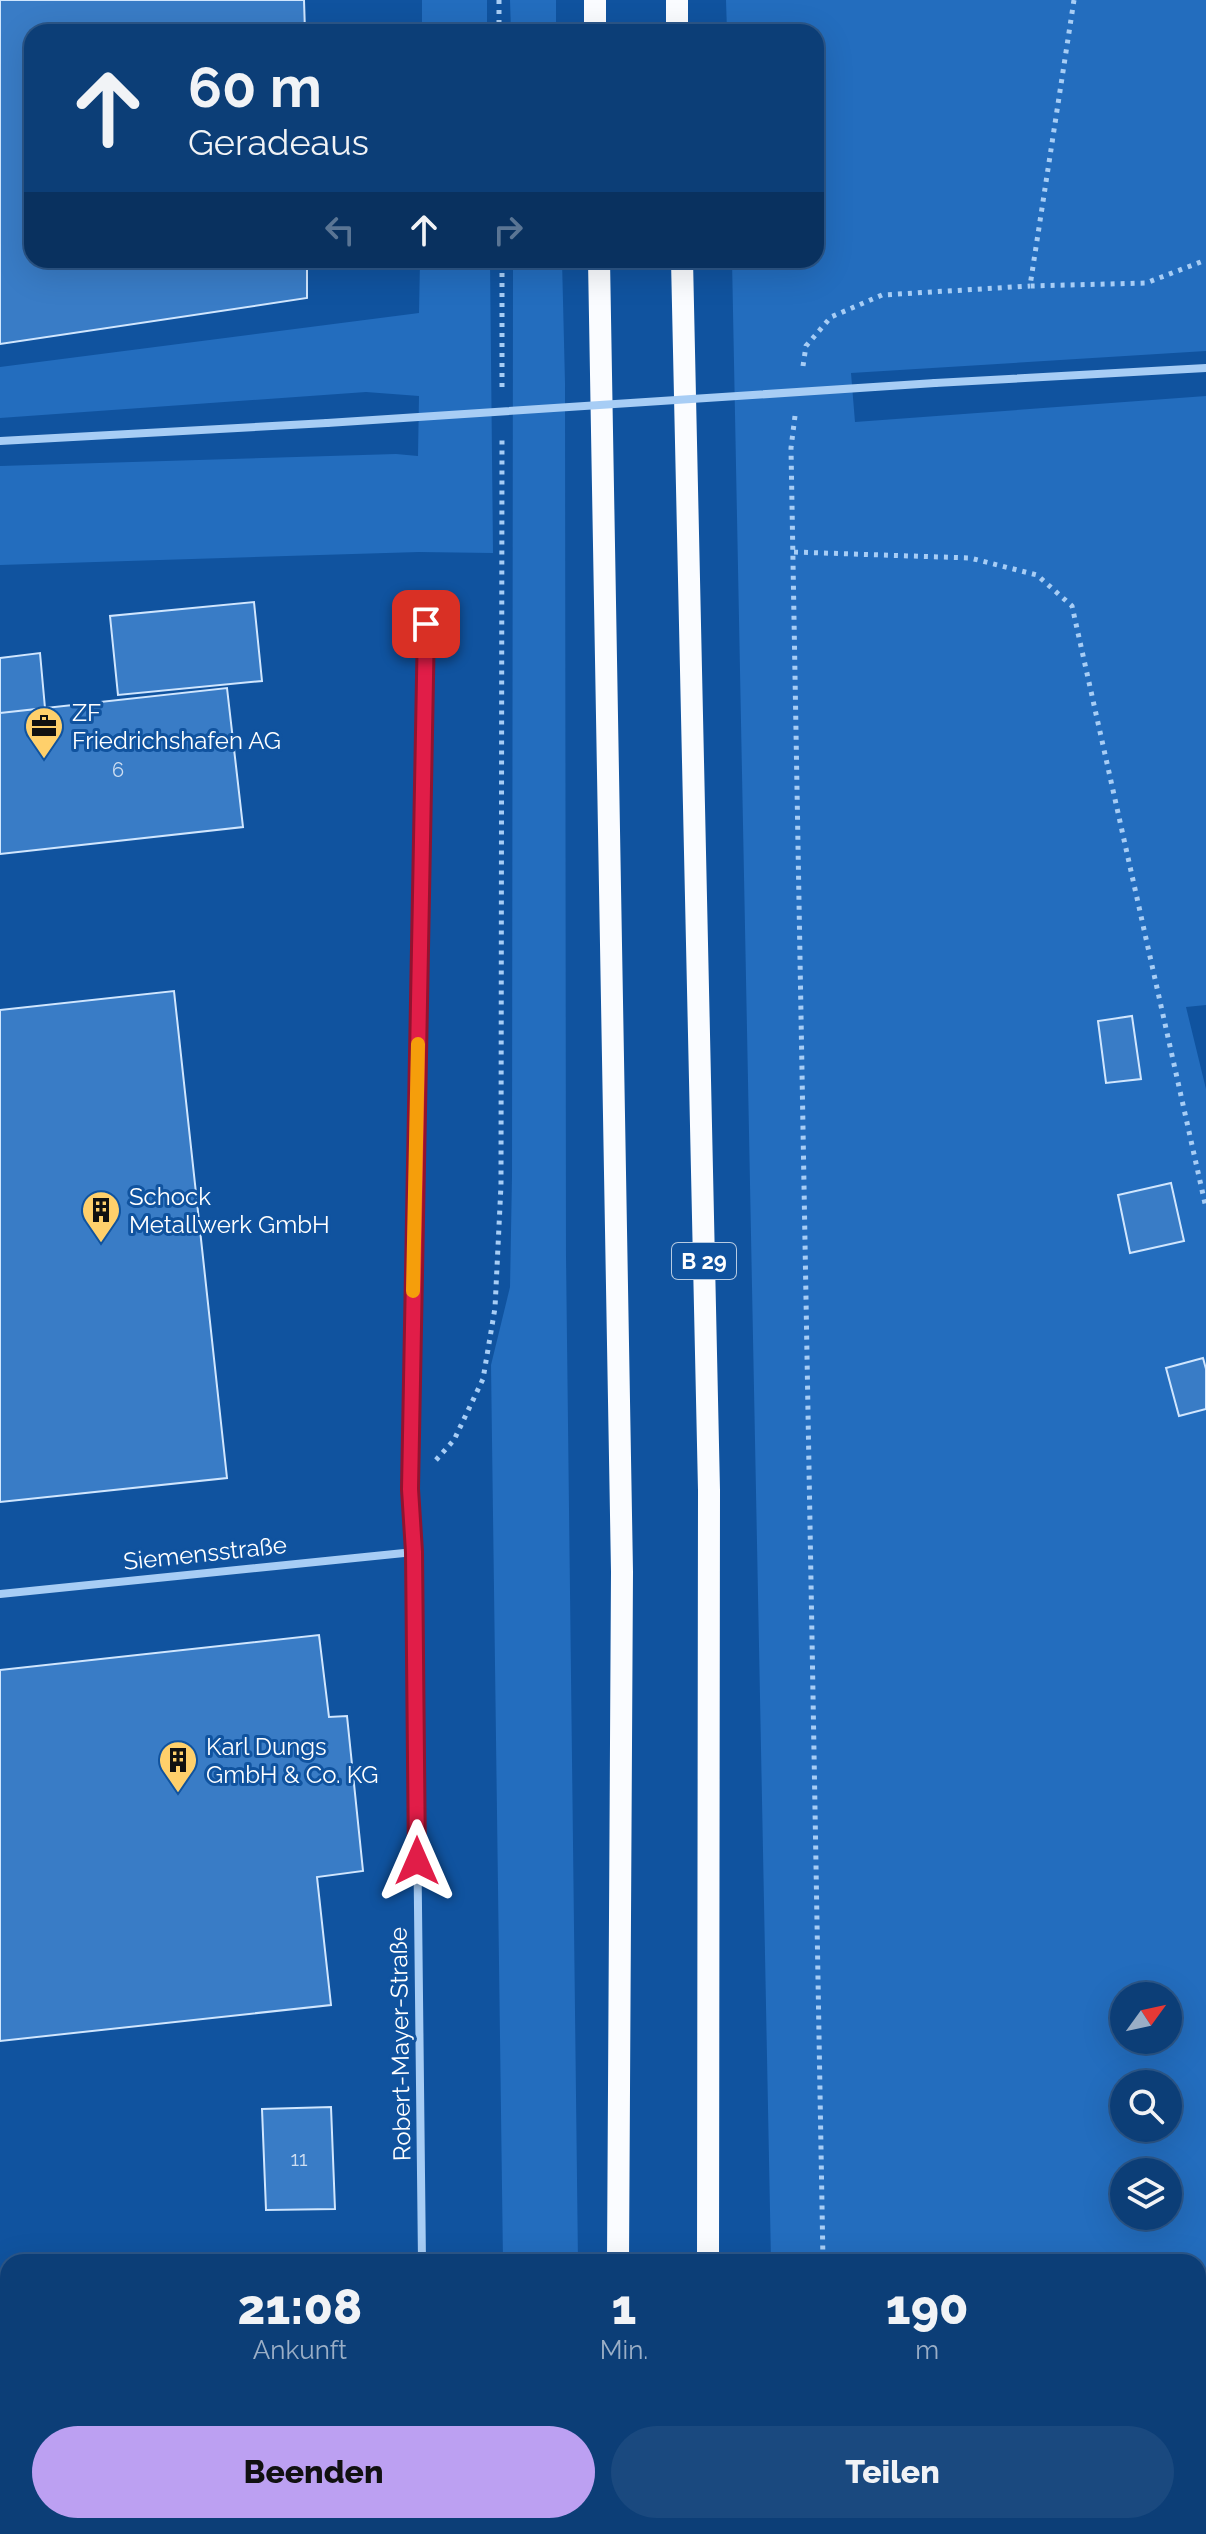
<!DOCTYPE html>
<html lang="de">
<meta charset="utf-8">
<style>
:root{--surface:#0c3e77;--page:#1a497f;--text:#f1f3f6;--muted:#9aaec6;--line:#2c5789;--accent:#bca0f2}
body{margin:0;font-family:Raleway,sans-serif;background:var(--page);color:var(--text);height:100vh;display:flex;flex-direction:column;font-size:30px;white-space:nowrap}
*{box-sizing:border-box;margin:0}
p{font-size:26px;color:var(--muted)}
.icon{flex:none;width:44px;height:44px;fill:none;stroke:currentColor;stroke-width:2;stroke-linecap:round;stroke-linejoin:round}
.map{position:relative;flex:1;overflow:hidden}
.side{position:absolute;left:0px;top:2254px;width:1206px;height:280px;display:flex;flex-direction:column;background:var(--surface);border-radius:24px 24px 0 0;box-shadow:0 8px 32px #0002,0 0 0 2px var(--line)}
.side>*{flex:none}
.banner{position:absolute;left:24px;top:24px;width:800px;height:244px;border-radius:24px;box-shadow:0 8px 32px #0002,0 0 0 2px var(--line);background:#0c3e77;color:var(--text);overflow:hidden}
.needle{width:52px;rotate:57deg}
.tools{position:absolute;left:1110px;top:1982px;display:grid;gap:16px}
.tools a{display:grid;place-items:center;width:72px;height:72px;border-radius:50%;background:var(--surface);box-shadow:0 8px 32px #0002,0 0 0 2px var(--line);font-size:40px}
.pin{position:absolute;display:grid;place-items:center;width:68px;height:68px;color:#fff;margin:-34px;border-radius:16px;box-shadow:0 4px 12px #0006}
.me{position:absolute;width:88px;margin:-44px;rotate:0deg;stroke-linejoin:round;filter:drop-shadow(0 0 6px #0008)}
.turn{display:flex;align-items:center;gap:28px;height:168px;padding:0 32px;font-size:36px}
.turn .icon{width:104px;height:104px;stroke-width:2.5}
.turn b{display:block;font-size:56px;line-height:68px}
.lanes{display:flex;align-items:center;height:76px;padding:0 32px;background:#0003;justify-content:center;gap:40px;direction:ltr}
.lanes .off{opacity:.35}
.eta{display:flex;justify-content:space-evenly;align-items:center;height:136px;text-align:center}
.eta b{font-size:48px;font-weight:800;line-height:56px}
.action{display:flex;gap:16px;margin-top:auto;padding:16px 32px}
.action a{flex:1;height:92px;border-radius:48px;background:var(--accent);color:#111;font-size:32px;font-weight:800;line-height:92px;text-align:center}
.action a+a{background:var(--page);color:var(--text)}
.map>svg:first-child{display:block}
.green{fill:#236dbe;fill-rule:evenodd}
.building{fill:#397cc6;stroke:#d0e6fe;stroke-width:2}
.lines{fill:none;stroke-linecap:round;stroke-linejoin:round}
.path{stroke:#a7cdf5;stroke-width:5;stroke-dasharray:4 6;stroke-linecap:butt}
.service{stroke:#a7cdf5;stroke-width:6}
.minor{stroke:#a7cdf5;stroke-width:8}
.trunk{stroke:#fafcff;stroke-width:22}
.minor-bridge{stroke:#a7cdf5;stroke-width:8}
.route-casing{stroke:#92132f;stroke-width:20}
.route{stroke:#e11d48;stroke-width:14}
.slow{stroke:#f59e0b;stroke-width:14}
.labels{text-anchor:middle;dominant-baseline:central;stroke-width:6;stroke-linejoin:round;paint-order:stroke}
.number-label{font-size:20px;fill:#cedef1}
.shield{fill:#10539f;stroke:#b7cbe2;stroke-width:2}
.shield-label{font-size:22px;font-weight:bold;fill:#fff}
.poi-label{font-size:24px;fill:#fff;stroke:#10539f;text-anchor:start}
.street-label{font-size:24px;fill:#fff;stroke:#10539f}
</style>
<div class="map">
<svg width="1206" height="2534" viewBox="0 0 1206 2534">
<rect width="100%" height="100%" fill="#10539f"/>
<!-- green -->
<path class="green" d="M422,0H487V32H422Z
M510,0H556V32H511Z
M726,0H1206V351L851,373L855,422L1206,396V1005L1186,1007L1206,1089V2534H780L779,2526H1198V2262H771L732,260H816V32H727ZM1124,1996H1168V2040H1124ZM1124,2084H1168V2128H1124ZM1124,2172H1168V2216H1124Z
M420,260H490L493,553L419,552L0,565V466L396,454L418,456L419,396L366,392L0,418V367L419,313Z
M513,260H562L565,383L566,1256L578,2262H503L491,1365L510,1287L512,1176Z
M507,2526H580V2534H507Z"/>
<!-- building -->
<path class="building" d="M0,0H304L305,32H32V260H307V298L0,344Z
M254,602L262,681L118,695L110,616Z
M40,653L45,708L0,713V658Z
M227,688L243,827L0,854V713Z
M174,991L227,1478L0,1502V1010Z
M1132,1016L1141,1079L1106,1083L1098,1021Z
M1171,1183L1184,1241L1130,1253L1118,1195Z
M1203,1358L1206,1369V1409L1179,1416L1166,1368Z
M319,1635L329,1717L347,1716L363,1871L317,1877L331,2005L0,2041V1670Z
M331,2107L335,2209L266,2210L262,2109Z
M342,2256V2262H267V2257Z"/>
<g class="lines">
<!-- path -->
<path class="path" d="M499,0V32
M1074,0L1030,286L1146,283L1206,260
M803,366L806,346L831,317L882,295L1030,286
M502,387V260
M795,416L791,448L823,2262
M794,552L970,558L1037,575L1072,606L1206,1208
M436,1460L454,1440L483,1379L495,1308L501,1185L502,437
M838,2526L839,2534"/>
<!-- service -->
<path class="service" d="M410,1489L426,624"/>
<!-- minor -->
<path class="minor" d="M935,383L1206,368
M0,441L327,423
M410,1489L414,1552L422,2262
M0,1594L414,1552
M425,2526L426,2534"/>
<!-- trunk -->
<path class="trunk" d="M595,0V32
M677,0V32
M599,260L622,1572L618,2262
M682,260L709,1490L708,2262
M749,2526L750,2534
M616,2534V2526
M701,2534V2526"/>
<!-- minor-bridge -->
<path class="minor-bridge" d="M327,423L935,383"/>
</g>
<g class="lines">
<!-- route casing -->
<g class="route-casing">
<path id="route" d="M417,1861L414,1552L410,1489L426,624"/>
</g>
<!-- route -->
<use href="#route" class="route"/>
<!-- slow -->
<path class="slow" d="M413,1291L418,1044"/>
</g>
<!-- icons -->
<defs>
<g id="office-pin" transform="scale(2)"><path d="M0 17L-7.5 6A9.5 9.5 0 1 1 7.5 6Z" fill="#ffd06b" stroke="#10539f"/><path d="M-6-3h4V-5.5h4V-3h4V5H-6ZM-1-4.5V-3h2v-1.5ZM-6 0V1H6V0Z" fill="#111"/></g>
<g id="building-pin" transform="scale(2)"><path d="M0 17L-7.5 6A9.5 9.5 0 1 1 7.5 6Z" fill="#ffd06b" stroke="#10539f"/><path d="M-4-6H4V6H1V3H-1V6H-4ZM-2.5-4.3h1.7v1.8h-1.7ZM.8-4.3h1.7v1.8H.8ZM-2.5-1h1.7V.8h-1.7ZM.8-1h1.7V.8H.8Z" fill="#111"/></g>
</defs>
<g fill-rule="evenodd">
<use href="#office-pin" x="44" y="726"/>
<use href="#building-pin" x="101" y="1210"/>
<use href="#building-pin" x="178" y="1760"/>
</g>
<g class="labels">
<!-- number labels -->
<g class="number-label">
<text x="118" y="770">6</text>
<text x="299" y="2159">11</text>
</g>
<!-- shield labels -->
<rect class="shield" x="672" y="1243" width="64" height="36" rx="6"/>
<g class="shield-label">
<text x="704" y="1261">B 29</text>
</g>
<!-- poi labels -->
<g class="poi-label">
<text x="72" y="712">ZF<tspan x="72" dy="28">Friedrichshafen AG</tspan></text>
<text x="129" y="1196">Schock<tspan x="129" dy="28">Metallwerk GmbH</tspan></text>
<text x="206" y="1746">Karl Dungs<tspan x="206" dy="28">GmbH &amp; Co. KG</tspan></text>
</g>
<!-- street labels -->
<g class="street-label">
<text transform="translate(205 1553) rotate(-6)">Siemensstraße</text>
<text transform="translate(400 2044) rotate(-91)">Robert-Mayer-Straße</text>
</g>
</g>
</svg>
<div class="tools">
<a><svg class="needle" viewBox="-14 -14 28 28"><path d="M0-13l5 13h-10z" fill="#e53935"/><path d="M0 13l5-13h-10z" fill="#9aaec6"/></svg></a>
<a><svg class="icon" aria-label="search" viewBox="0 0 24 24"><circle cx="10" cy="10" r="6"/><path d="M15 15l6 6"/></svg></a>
<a><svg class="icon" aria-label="layers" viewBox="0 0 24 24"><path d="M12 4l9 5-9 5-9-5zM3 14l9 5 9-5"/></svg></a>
</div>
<div class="pin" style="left:426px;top:624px;background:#d93025"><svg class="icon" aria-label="arrive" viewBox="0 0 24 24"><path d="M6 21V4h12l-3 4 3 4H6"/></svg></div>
<svg class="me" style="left:417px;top:1861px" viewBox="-20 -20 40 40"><path d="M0-17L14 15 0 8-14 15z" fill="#e11d48" stroke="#fff" stroke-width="4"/></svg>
<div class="banner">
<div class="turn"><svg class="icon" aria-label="ahead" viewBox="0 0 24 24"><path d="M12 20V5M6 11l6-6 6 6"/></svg><div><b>60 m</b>Geradeaus</div></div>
<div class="lanes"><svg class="icon off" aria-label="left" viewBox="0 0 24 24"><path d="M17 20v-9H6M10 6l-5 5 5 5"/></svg><svg class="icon" aria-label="ahead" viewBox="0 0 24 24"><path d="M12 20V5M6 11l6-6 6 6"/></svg><svg class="icon off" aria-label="right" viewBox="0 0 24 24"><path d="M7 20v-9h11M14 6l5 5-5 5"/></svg></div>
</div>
<section class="side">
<div class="eta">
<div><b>21:08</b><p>Ankunft</p></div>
<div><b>1</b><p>Min.</p></div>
<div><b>190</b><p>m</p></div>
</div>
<div class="action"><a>Beenden</a><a>Teilen</a></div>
</section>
</div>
